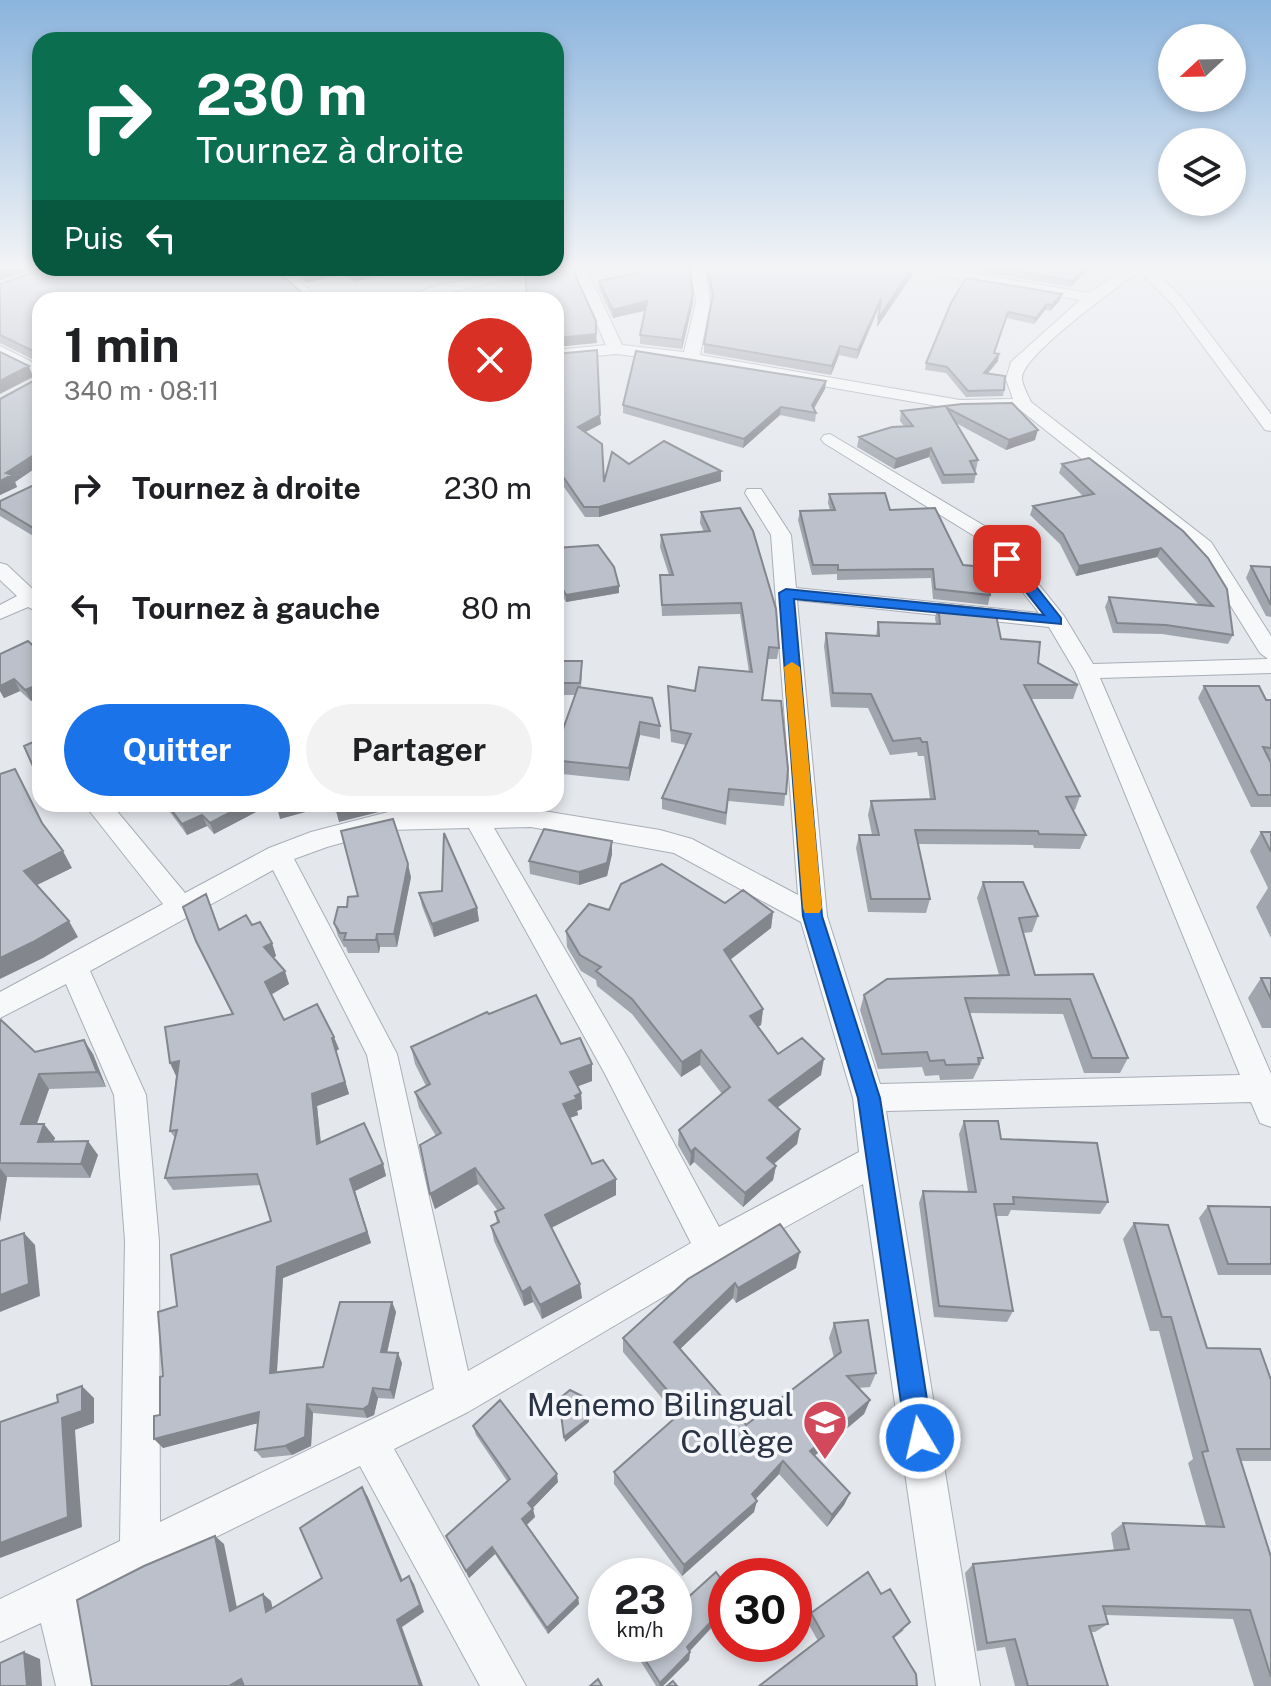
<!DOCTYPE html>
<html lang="fr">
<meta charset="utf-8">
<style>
:root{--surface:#fff;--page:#f2f2f2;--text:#202124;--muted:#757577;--accent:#1a73e8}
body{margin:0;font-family:"Public Sans",sans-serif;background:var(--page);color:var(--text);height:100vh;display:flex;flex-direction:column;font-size:30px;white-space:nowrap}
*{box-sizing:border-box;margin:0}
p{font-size:26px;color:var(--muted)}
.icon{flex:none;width:44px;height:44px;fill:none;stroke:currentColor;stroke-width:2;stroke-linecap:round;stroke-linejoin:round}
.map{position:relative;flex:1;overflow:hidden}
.panel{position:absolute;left:32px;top:292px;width:532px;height:520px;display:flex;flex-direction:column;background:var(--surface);border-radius:24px;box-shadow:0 4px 12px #0003}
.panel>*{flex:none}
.hud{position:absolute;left:32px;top:32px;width:532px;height:244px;border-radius:24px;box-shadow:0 4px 12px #0003;background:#0b6e4f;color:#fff;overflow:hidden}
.needle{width:52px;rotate:248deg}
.tools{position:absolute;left:1158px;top:24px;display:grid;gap:16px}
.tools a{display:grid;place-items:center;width:88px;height:88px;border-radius:50%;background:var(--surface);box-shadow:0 4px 12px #0003;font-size:40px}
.speed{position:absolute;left:588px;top:1558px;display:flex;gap:16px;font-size:40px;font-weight:700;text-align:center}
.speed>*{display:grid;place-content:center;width:104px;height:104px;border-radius:50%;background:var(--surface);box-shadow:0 4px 12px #0003;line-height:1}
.speed small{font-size:20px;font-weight:400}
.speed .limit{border:12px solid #d22;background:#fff;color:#111}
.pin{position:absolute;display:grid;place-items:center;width:68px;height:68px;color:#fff;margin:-34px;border-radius:16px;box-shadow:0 4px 12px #0006}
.me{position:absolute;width:88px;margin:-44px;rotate:351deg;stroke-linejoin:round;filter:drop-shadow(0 0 6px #0008)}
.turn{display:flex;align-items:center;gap:28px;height:168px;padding:0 32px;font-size:36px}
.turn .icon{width:104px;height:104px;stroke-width:2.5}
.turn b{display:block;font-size:56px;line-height:68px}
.then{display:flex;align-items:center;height:76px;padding:0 32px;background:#0003;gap:16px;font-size:30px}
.round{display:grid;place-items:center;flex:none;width:84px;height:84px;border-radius:42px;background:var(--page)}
.summary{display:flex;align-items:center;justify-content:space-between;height:136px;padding:0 32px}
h1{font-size:48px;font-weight:700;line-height:60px}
.action{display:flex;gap:16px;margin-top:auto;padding:16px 32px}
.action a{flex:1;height:92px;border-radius:48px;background:var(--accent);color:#fff;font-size:32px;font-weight:700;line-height:92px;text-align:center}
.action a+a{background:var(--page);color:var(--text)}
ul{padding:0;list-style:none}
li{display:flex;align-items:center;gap:24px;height:120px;padding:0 32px}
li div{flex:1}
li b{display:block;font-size:30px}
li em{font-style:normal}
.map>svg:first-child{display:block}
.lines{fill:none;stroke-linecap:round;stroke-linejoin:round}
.street-casing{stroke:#a9aeb7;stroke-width:2}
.street{fill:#f7f8fa;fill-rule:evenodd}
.wall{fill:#a1a5ae}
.shaded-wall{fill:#83868d}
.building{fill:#bbc0ca;stroke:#83868d;stroke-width:2}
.route{fill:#1a73e8;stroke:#114b97;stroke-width:2}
.slow{fill:#f59e0b}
.labels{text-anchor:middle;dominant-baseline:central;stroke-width:7;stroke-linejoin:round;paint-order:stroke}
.near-poi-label{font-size:32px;fill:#2b3445;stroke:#f4f6f9;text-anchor:end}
</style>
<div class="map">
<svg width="1271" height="1686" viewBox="0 0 1271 1686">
<rect width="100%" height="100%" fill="#e4e7ec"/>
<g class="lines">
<!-- street casing -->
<g class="street-casing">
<path id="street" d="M268,268H284L321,300H305Z
M537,268H586L622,345L684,352L696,303L691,268H705L710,303L700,355L960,400L1013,399L1006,379L1011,362L1080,300L916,272L909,268H941L1089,293L1126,268H1152L1182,298L1271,414V431L1265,430L1172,304L1139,271C1118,287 1022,355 1022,378C1022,385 1028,395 1031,402L1211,542L1271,636V673L1100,678L1271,1074V1127L1260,1123L1251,1102L886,1111L980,1686H936L863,1184L724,1261L468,1412L394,1449L526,1686H480L360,1466L78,1605L100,1686H56L41,1623L0,1642V1599L120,1541L125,1241L114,1095L66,984L0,1018V992L163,904L84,804H111L185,893L269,848L311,832L388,812L531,809L660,830L692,839L798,895L771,535L745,493L747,489H761L791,535L796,588L1039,613L984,542L824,443L821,439L824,435L830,434L998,534L1064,616L1093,664L1268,659L1260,653L1196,550L1019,409L960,410L691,363L616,354L556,360V350L606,345L574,272L487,284L416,300H393L443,284ZM797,600L1049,627L1075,671L1240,1075L880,1084L827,916ZM531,827L674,853L801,922L853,1098L859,1152L719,1227L627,1056L494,828ZM469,828L605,1074L691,1243L468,1371L397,1054L294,859L327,847L388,830ZM273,870L367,1055L434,1389L160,1522L159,1241L146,1095L90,971Z
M1259,268H1271V275L1264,274Z
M0,346L40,366V377L0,357Z
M0,563L7,565L40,596V613L28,607L0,619V605L17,596L0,580Z"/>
</g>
<!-- street -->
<use href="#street" class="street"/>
</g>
<!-- wall -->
<path class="wall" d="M288,268H394L395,272L354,282L343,274L306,283Z
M633,268H689L693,303L682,349L640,344V335L645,311L613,318L599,289V281L635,273Z
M706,268H914L913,274L877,327L879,307L857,359L839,355L831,375L704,353V344L712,300Z
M972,268H1092L1080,277L1071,287L972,270Z
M0,284L40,300V465L15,482L17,487L0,495V399L39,378L38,362L0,343Z
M1060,300L1050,311L1045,310L1034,324L1007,318L994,353L998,361L988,373L1004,390L1003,396L966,397L946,373L925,370L926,363L951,303Z
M556,354L601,424L585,432L604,482L629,464L721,481L599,517H585L564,487Z
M826,381L825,389L814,409L816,413L815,422L780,415L743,448L623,413V405Z
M962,404L1035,440L1006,450L956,423L978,460L976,470H974L976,474L974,483L942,484L929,457L894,469L857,447L859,437L904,426L900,421L901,411Z
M1062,464L1183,531L1233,635L1228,644L1162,634L1113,633L1105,607L1109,597L1199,605L1157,557L1076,576L1060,544L1030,515L1033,506L1083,496L1059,473Z
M40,485V540L0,516V501Z
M829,494L890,510L963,565L990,595L988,605L933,599L931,578L837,580V574L812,575L798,520L800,511L830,510L828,503Z
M701,512L779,648L777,659H768L762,700L788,769L784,806L728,801L726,825L662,809V798L686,745L671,742L668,686L695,691L749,672L740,614L662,616L660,575H669L660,547L661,535L704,532L700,523Z
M556,548L619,586V593L566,602L556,584Z
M1251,566L1271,567V617L1266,616L1246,578Z
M938,604L1001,639L1038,663L1078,685L1073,699H1031L1080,796L1075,810H1073L1086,835L1080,849L1034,848L1033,845L918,844L930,899L926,913L868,912L856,848L859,835H872L868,815L871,801L930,799L924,756H918L917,752L890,755L868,708L831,707L824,646L826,633L876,636L878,622L936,624L935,618Z
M28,641L31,701L20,691L4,698L0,691V654Z
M556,661L582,674L581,687L660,726V739L640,735L629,781L562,774L557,746L575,695H556Z
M1204,686L1271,700V760H1270L1271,763V807H1251L1198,698Z
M164,804H271L214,834L207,826L187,835Z
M1261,832H1271V938L1256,907L1268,888L1250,851Z
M612,854L607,876L579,885L530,874L529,861Z
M411,877L397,947H380L379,953H348L346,947H344L338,936L334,923L347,907L358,896Z
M983,882L1038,916L1032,932L1023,933L1035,975L1093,974L1128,1058L1120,1073H1084L1063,1014L969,1013L983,1058L973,1079L940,1080L939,1075L925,1076L922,1067L878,1069L860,1010L864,995L999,975L977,898Z
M419,893L477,908L479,921L434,937L422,906Z
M725,903L773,912L771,928L730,960L763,1009L761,1025L757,1027L778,1054L821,1075L777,1108L800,1129L797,1144L774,1164L776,1166L773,1180L743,1207L694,1162L690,1166L678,1145L679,1130L722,1094L700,1065L681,1077L632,1014L597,986L596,980L581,971L567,947L566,931L609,910Z
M252,925L272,943L276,956L273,958L289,984L271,995L284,1020L339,1049L336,1051L349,1094L317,1106L321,1143L383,1164L386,1176L355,1191L371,1243L283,1278L277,1372L323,1367L392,1302L396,1312L387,1352L402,1363L394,1399L378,1398L374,1415L367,1418L313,1413L311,1446L292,1455L262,1458L255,1450L258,1423L163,1448L160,1415L163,1376L177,1306L271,1221L261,1185L173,1190L165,1178L175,1138L170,1131L176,1076L232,1014L196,941L220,930Z
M1261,978H1271V1028H1262L1248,998Z
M489,1014L561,1044L592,1064V1081L578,1086L581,1093L582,1109L577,1111L578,1115L570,1118L592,1164L616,1195L551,1228L582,1298L542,1319L533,1302L524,1306L494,1241L491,1226L497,1223L495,1212L498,1211L478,1184L435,1209L430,1194L436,1136L419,1108L415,1092L426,1086L415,1064L411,1047Z
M0,1021L35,1052L93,1054L106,1087L49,1089L36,1124L55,1138L53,1142L98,1155L90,1178L7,1177L0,1222Z
M964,1121L1001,1139L1108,1202L1100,1214L1011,1210L1008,1216H996L1013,1311L1007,1322L934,1317L919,1203L923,1191L968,1192L959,1134Z
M1208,1206L1271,1207V1275H1218L1199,1218Z
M1134,1223L1207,1348L1271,1380V1461H1241L1271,1557V1686H1254L1233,1619L1106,1615L1108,1624L1095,1632H1092L1108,1686H1015L1005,1647L977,1651L965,1573L973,1564L1114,1551L1111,1533L1123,1523L1206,1526L1188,1463L1193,1459L1159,1331H1150L1123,1239Z
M796,1268L736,1303L733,1298L680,1349L746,1425L834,1358L829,1338L834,1323L876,1373L870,1387L858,1388L870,1400L864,1414L814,1456L850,1493L844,1505L827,1527L779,1474L755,1499L754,1512L682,1576L614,1484V1472L677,1416L623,1352V1338L688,1279Z
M473,1426L558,1482L532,1508L535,1517L527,1525L578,1598L579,1604L548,1634L495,1554L469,1578L450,1543L507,1481L476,1435Z
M606,1582V1605L601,1597L600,1587Z
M726,1612L690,1651L689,1660L663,1686H656L630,1644H674Z
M811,1613L904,1630L894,1638L818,1641L807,1621Z"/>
<!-- shaded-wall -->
<path class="shaded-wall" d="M4,268H38L0,280V269Z
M326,268H342L343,274L306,283L304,273Z
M369,268H394L395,272L354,282L352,272Z
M912,268H913V274L877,327L878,319Z
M1085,268H1092L1080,277L1071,287L1073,281Z
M693,294V303L682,349V340Z
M1062,294L1060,300L1050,311L1052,305Z
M881,299L879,307L857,359L858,350Z
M647,301V310L613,318V310Z
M1047,304L1045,310L1034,324L1036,318Z
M596,334L597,343L556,347V338Z
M840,346L839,355L831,375L832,366Z
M999,354L998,361L983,379L984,373Z
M29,366L33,377L0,394V381Z
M826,381L825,389L811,413L812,405Z
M781,407L780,415L743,448L744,439Z
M600,415L601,424L578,436V427Z
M1038,430L1035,440L1006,450L1009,440Z
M931,448L929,457L894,469L896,459Z
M40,451V465L15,482L17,487L0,495V481L6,473Z
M721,471V481L599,517V507Z
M564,478V487L556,489V479Z
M1161,548L1157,557L1076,576L1079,566Z
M619,586V593L566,602V595Z
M14,679L20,691L4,698L0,691V686Z
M40,684V698L31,701L25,690Z
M640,722V735L629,781V768Z
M561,761L562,774L556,775V762Z
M246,804H271L214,834L210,823Z
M289,804H335L280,819L277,807Z
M362,804H403V806L339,822L336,811Z
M202,815L207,826L187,835L182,824Z
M612,841V854L607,876L579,885V872Z
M63,851L72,868L33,887L24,871Z
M408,864L411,877L397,947L394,934Z
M477,908L479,921L434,937L432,924Z
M773,912L771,928L722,966L724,950Z
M69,921L78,937L43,958L0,979V958Z
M377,934L380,947L379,953L376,940Z
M272,943L276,956L269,961L264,947Z
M285,971L289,984L270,995L265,982Z
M763,1009L761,1025L748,1032L750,1016Z
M334,1037L339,1049L336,1051L349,1094L317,1106L322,1156L317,1144L312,1094L332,1038Z
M84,1040L93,1054L106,1087L97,1072Z
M701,1050L700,1065L681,1077L682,1062Z
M824,1059L821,1075L767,1115L769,1100Z
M179,1061L185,1074L176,1076L170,1063Z
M592,1064V1081L571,1089L570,1072Z
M39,1074L49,1089L32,1138L21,1124Z
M581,1093L582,1109L577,1111L578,1115L564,1120L563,1104Z
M44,1124L55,1138L48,1156L38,1142Z
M800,1129L797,1144L764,1172L767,1158Z
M88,1141L98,1155L90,1178L81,1164Z
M695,1148L694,1162L690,1166L691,1152Z
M383,1164L386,1176L355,1191L371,1243L283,1278L276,1383L270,1373L277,1267L350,1179Z
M776,1166L773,1180L743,1207L745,1193Z
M0,1168L7,1177L0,1222Z
M475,1168L478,1184L435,1209L430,1194Z
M616,1179V1195L547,1230L545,1215Z
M24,1233L35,1245L40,1296L0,1312V1295Z
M800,1252L796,1268L736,1303L738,1288Z
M735,1283L733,1298L673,1356L674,1342Z
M580,1284L582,1298L542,1319L540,1305Z
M530,1287L533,1302L524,1306L522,1292Z
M392,1302L396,1312L385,1362L381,1352Z
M398,1353L402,1363L394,1399L390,1390Z
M82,1386L94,1398V1423L75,1430L82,1527L0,1558V1543L62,1418Z
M373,1388L378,1398L374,1415L367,1418L363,1409Z
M870,1400L864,1414L805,1464L810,1451Z
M307,1404L313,1413L311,1446L292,1455L285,1446Z
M259,1412L266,1421L163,1448L154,1439Z
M589,1418V1422L565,1442L564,1437Z
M783,1461L779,1474L749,1506L752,1494Z
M557,1474L558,1482L530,1511L528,1503Z
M362,1487L368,1497L406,1588L401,1581Z
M850,1493L844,1505L827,1527L832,1515Z
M757,1501L754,1512L682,1576L684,1565Z
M533,1509L535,1517L524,1527L522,1519Z
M215,1536L224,1544L239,1618L230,1611Z
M492,1547L495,1554L469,1578L466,1571Z
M409,1576L414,1584L424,1612L402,1627L423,1686H420L397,1620Z
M263,1594L271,1601L275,1619L266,1612Z
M578,1598L579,1604L548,1634L547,1628Z
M726,1606V1612L686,1655L687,1647Z
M24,1652L40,1659L42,1686H27Z
M690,1652L689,1660L663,1686H659L660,1683Z
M241,1679L248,1686H229Z"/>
<!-- building -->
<path class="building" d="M46,268H274L301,292L314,300H40V451L6,473L12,475L0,481V399L39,378L37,353L0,335V284Z
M298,268H326L304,273Z
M346,268H369L352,272Z
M564,268H572L596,321V334L556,338V300H517L527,298L525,273Z
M636,268H689L693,294L682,340L640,335L647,301L613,310L599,281L637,273Z
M708,268H912L878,319L881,299L858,350L840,346L832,366L704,344L713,294Z
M995,268H1085L1073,281Z
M966,278L1062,294L1052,305L1047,304L1036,318L1008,312L994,353L999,354L984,373L1005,376L1004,390L968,391L947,367L926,363L951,303Z
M462,295L467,300H439Z
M597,350L600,415L578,427L602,444L604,482L612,452L629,464L664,441L721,471L599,507H584L564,478L556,479V354Z
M636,351L826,381L812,405L816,413L781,407L744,439L623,405Z
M0,352L29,366L0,381Z
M1012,403L1038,430L1009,440L947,408L978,460L970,461L976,474L944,475L931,448L896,459L859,437L892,427L913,426L901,411L962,404Z
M1089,458L1183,531L1208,558L1227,589L1233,635L1166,625L1117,623L1109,597L1213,606L1161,548L1079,566L1063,534L1033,506L1094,494L1062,464Z
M36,484L40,485V532L0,508V501Z
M885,493L890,510L935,508L963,565L985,567L990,595L935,589L933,569L838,570V565H813L800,511L835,510L829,494Z
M740,508L753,531L776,609L779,648L769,647L762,700L781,701L788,769L786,794L729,789L726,813L662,798L691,734L671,730L668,686L695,691L699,667L752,672L741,603L662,605L660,575H673L661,535L710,531L701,512Z
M598,545L614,567L619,586L566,595L556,577V548Z
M1251,566L1271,567V605Z
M938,604L995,610L1001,639L1040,642L1038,663L1078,685H1024L1080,796L1066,797L1086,835L1039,834L1038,831L915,830L930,899H871L859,835H879L871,801L935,799L927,742H922L920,738L893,741L871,694L833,693L826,633L879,636L878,622L940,624Z
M28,641L40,652V684L25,690L14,679L0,686V654Z
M556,661H582L580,683H556Z
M1204,686H1259L1266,700H1271V748L1263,747L1271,763V795H1258Z
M578,687L652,698L660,726L640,722L629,768L561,761L556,762V746H557Z
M40,739V782L24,746Z
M15,769L42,823L63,851L24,871L69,921L33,942L0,958V774Z
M167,804H246L210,823L202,815L182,824Z
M276,804H289L277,807Z
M335,804H362L336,811Z
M393,819L408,864L394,934H377L376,940H344L346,933H340L334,923L338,907H347L348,897L358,896L341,831Z
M544,829L612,841L607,863L579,872L529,861Z
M1261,832H1271V852Z
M444,833L477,908L432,924L419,893L442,891Z
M662,864L725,903L743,890L773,912L724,950L763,1009L750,1016L778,1054L802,1038L824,1059L769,1100L800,1129L767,1158L776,1166L745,1193L695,1148L691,1152L679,1130L730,1087L701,1050L682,1062L632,999L596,971L601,967L580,955L566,931L589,904L609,910L621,884Z
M983,882H1023L1038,916L1019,918L1035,975L1093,974L1128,1058H1092L1070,999L965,998L983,1058H978L979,1064L946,1065L944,1060L930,1061L927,1052L882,1054L864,995L887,979L1009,975Z
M206,894L219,930L246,915L252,925L260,922L272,943L264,947L285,971L265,982L284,1020L317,1004L334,1037L332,1038L345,1082L312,1094L317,1144L364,1123L383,1164L350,1179L367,1232L277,1267L270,1373L323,1367L340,1302H392L381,1352L398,1353L390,1390L373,1388L369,1405L363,1409L307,1404L305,1437L285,1446L255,1450L259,1412L154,1439V1416L160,1415V1377L163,1376L158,1312L177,1306L171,1255L271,1221L257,1174L165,1178L177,1130L170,1131L179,1061L170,1063L165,1027L233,1014L196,941L183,907Z
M1261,978H1271V999Z
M536,995L561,1044L580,1038L592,1064L570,1072L581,1093L575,1096L577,1099L563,1104L592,1164L603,1160L616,1179L545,1215L580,1284L540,1305L530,1287L522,1292L491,1226L499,1222L495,1212L504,1208L475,1168L430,1194L420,1145L441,1133L415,1092L430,1084L411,1047L487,1012L489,1014Z
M1,1020L35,1052L84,1040L97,1072L39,1074L21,1124H44L38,1142L88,1141L81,1164L0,1163V1021Z
M964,1121H998L1001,1139L1097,1143L1108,1202L1013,1197L1014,1204H994L1013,1311L939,1306L923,1191L976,1192Z
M1208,1206L1271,1207V1264H1228Z
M1134,1223L1168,1225L1207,1348L1260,1349L1271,1380V1449H1237L1271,1557V1677L1250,1610L1103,1606L1108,1624L1089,1626L1108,1686H1028L1015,1639L987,1643L973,1564L1129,1549L1123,1523L1224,1527L1202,1452L1208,1451L1171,1317H1162Z
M780,1224L800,1252L738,1288L735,1283L674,1342L746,1425L841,1352L834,1323L868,1320L876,1373L847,1376L870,1400L810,1451L850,1493L832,1515L783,1461L752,1494L757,1501L684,1565L614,1472L684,1410L623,1338L688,1279Z
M24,1233L29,1284L0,1295V1241Z
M82,1386V1411L62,1418L68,1517L0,1543V1422L58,1402L57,1395Z
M570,1390L586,1398L589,1418L564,1437L559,1399Z
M500,1400L557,1474L528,1503L533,1509L522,1519L578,1598L547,1628L492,1547L466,1571L446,1536L510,1479L473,1426Z
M362,1487L401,1581L409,1576L420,1605L397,1620L420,1686H244L241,1679L229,1686H92L77,1600L144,1566L215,1536L230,1611L263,1594L266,1612L322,1578L300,1528Z
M628,1562L638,1576H613Z
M716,1572L726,1586V1606L687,1647L690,1652L660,1683L635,1644H674V1610Z
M868,1572L881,1594L890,1589L910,1622L893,1637L916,1674L917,1686H759L824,1636L811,1613Z
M606,1582V1597L600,1587Z
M24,1652L27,1686H0V1663Z
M598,1679L602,1686H590Z
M673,1681L677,1686H667Z"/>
<!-- sky -->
<linearGradient id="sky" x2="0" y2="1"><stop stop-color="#8bb4dd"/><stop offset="0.53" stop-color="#f3f4f6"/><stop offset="1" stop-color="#f3f4f6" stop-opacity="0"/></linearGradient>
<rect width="1271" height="504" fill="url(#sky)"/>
<!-- route -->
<path class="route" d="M1007,555L1012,556L1061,618V624L794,599L822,916L880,1098L933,1438L929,1448L920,1452L910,1448L906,1438L858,1098L803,916L779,593L786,589L1044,615L1000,559Z"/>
<!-- slow -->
<path class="slow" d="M792,662L800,667L822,908L819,913H805L803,908L784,667Z"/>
<!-- icons -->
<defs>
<g id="school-pin" transform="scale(2.3)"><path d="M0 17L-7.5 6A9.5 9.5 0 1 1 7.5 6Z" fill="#d1495b" stroke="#f4f6f9"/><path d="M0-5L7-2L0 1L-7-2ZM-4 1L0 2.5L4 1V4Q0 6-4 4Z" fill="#fff"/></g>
</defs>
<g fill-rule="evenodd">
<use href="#school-pin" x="825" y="1422"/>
</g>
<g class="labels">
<!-- near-poi labels -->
<g class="near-poi-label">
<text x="794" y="1404">Menemo Bilingual<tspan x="794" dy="37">Collège</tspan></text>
</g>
</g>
</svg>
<div class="tools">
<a><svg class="needle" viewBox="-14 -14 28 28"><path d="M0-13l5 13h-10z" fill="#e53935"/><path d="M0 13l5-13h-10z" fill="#757577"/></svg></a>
<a><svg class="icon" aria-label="layers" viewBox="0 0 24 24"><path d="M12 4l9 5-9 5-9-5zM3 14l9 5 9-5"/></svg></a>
</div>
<div class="speed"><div>23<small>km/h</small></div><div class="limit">30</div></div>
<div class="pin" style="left:1007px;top:559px;background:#d93025"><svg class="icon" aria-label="arrive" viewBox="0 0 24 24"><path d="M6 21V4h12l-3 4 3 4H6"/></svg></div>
<svg class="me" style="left:920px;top:1438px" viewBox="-20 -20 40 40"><circle r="17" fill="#1a73e8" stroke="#fff" stroke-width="3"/><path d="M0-11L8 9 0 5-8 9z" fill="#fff"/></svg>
<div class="hud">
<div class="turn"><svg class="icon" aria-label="right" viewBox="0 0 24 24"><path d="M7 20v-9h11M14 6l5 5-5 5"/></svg><div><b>230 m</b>Tournez à droite</div></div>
<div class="then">Puis<svg class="icon" aria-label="left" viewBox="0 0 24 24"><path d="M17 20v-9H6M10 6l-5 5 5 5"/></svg></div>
</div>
<section class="panel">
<div class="summary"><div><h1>1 min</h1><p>340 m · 08:11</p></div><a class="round" style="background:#d93025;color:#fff"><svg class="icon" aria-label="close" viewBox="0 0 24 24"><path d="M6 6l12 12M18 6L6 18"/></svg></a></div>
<ul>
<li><svg class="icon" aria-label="right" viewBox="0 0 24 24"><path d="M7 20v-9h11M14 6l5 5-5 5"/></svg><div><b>Tournez à droite</b></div><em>230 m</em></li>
<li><svg class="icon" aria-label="left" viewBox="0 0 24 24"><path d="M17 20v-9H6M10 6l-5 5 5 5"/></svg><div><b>Tournez à gauche</b></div><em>80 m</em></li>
</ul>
<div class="action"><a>Quitter</a><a>Partager</a></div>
</section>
</div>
